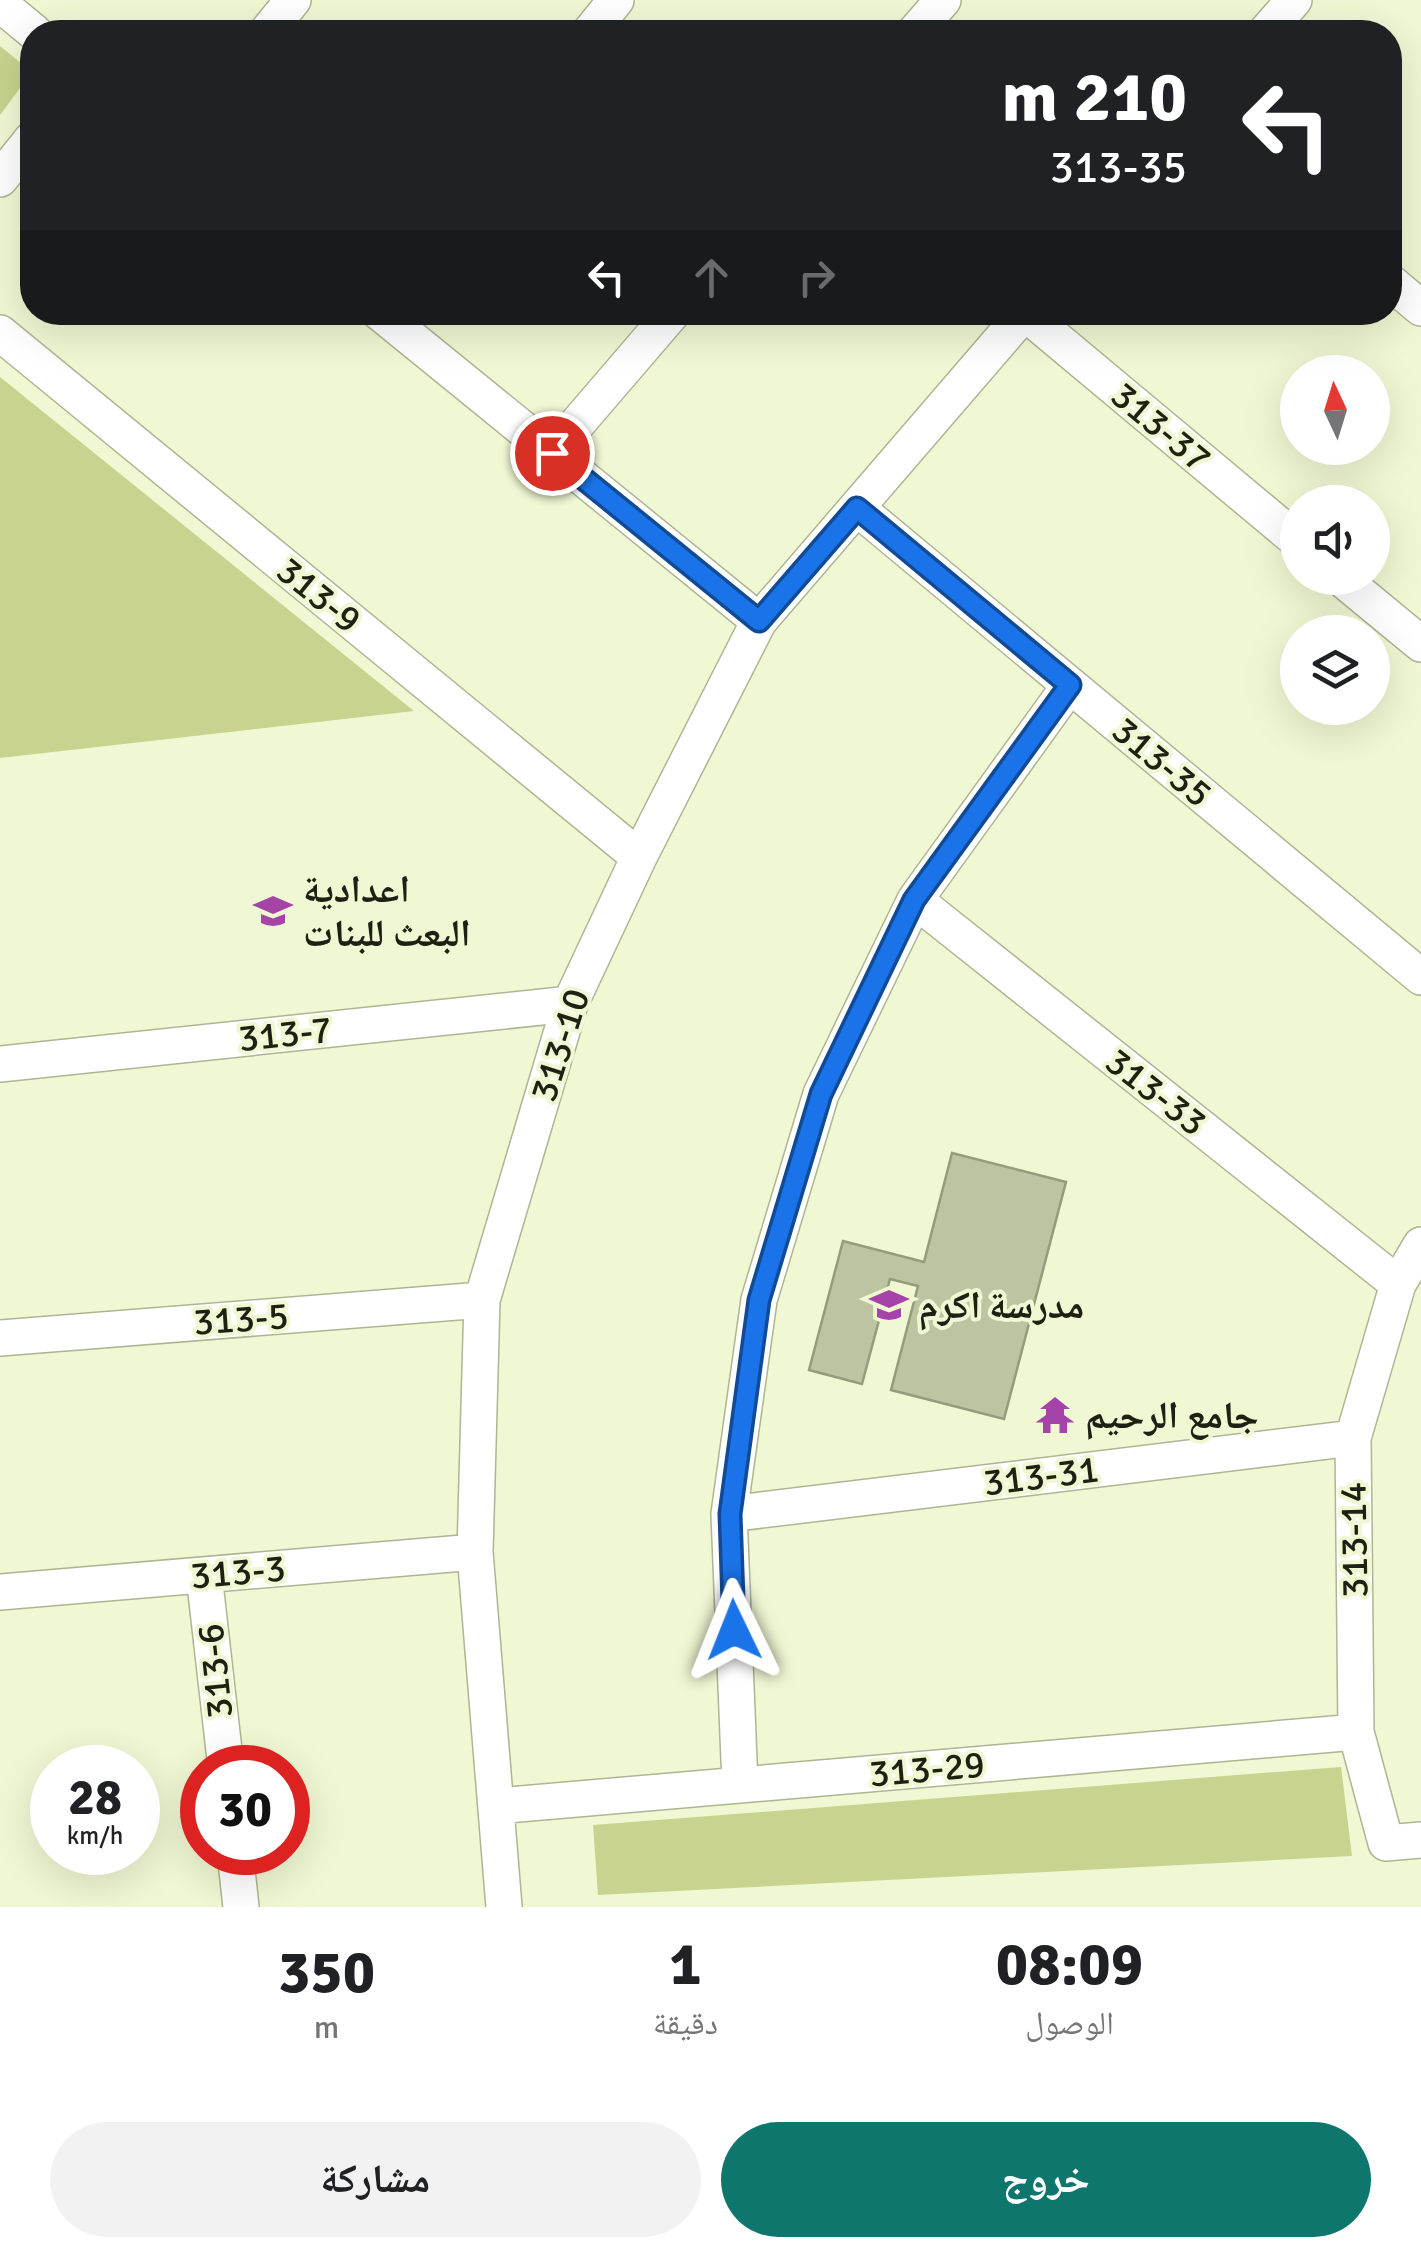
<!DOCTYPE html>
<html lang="ar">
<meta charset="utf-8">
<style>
:root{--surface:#fff;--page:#f2f2f2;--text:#202124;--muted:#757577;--accent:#0f766e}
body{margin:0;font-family:Signika,"Noto Naskh Arabic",sans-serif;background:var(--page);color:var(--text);direction:rtl;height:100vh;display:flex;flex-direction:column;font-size:38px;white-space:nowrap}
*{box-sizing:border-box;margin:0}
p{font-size:32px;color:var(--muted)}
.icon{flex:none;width:55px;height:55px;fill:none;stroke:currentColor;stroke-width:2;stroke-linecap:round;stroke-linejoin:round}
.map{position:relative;height:1907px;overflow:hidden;direction:ltr}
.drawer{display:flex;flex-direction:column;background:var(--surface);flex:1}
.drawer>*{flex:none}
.banner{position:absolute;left:20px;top:20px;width:1382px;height:305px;border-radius:40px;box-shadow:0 10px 40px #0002;direction:rtl;background:#202124;color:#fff;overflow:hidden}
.needle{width:65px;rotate:356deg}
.fabs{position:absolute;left:1280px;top:355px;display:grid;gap:20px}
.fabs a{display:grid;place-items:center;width:110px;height:110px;border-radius:50%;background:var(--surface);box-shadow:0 10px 40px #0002;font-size:50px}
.speed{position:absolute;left:30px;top:1745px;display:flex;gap:20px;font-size:50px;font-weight:700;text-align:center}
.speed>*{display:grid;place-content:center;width:130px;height:130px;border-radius:50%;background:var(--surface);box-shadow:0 10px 40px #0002;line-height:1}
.speed small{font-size:25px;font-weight:400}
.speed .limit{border:15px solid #d22;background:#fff;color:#111}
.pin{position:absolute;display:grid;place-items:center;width:85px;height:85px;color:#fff;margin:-42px;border:5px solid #fff;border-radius:50%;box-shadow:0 2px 10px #0007}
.me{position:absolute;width:110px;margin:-55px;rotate:358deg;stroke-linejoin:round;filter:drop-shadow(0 0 8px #0008)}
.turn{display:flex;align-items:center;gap:35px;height:210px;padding:0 50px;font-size:45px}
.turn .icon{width:130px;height:130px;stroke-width:2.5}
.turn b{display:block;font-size:70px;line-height:85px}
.lanes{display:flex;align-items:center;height:95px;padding:0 50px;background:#0003;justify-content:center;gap:50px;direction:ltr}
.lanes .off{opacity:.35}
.eta{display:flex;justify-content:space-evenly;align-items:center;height:170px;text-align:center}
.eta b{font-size:60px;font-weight:700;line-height:70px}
.action{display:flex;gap:20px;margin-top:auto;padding:20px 50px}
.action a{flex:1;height:115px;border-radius:60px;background:var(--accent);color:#fff;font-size:40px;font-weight:700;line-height:115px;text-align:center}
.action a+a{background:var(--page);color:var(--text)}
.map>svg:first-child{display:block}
.green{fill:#c7d38e}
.building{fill:#bdc4a2;stroke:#969c7b;stroke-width:2.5}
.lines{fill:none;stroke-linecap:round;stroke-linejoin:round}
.minor-casing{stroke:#aeb593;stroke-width:38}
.minor{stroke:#fff;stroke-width:35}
.route-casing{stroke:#114b97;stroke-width:25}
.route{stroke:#1a73e8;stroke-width:18}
.labels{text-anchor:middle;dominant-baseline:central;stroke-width:8;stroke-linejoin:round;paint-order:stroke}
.street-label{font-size:38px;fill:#1e2013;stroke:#f0f7d3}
.poi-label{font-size:38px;font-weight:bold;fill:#1e2013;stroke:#f0f7d3;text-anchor:start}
</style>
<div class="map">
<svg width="1421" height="1907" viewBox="0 0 1421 1907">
<rect width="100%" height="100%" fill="#f0f7d3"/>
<!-- green -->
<path class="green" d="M0,46L32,72L0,115Z
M0,377L414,711L0,758Z
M1341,1767L1352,1856L598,1895L593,1825Z"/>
<!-- building -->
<path class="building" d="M952,1153L1066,1182L1004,1419L891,1390L918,1286L890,1279L862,1384L809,1370L843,1241L924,1262Z"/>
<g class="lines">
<!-- minor casing -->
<g class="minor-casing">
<path id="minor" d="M0,4L34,32
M267,32L293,0
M590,32L616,0
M915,32L943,0
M1266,32L1294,0
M0,179L32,139
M1390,282L1421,308
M379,312L759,621
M1025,313L1298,541
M0,333L639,857
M552,453L673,312
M857,508L1421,977
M1341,578L1421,644
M915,900L1398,1284
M0,1064L570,1004
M1421,1245L1398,1284L1353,1438L1356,1732L1386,1843L1421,1840
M0,1338L482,1300
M729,1514L1353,1438
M204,1575L226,1768
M0,1592L475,1552
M740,1785L729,1514L759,1300L821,1094L915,900L1070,685
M497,1806L1356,1732
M235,1852L241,1907
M504,1907L475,1552L482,1300L570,1004L639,857L759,621L1025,312"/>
</g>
<!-- minor -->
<use href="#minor" class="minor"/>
</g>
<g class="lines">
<!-- route casing -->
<g class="route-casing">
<path id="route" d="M552,453L759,621L857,508L1070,685L914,900L821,1094L759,1300L730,1514L734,1630"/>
</g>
<!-- route -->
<use href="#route" class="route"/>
</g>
<!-- icons -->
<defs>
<g id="school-bare" transform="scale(3)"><path d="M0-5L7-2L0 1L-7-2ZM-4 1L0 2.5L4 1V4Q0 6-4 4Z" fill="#a643a9" stroke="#f0f7d3" stroke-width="2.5" paint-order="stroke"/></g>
<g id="temple-bare" transform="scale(3)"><path d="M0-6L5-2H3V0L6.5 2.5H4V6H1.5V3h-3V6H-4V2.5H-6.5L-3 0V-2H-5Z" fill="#a643a9" stroke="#f0f7d3" stroke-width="2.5" paint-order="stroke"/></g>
</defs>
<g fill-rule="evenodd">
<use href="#school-bare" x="273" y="911"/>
<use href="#school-bare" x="889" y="1305"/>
<use href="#temple-bare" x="1055" y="1415"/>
</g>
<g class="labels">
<!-- street labels -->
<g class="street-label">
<text transform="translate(1161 427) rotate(40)">313-37</text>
<text transform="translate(319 595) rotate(39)">313-9</text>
<text transform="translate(1162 762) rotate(40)">313-35</text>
<text transform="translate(285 1034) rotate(-6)">313-7</text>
<text transform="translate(560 1045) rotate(-72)">313-10</text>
<text transform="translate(1156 1092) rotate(38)">313-33</text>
<text transform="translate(241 1319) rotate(-4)">313-5</text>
<text transform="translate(1041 1476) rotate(-7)">313-31</text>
<text transform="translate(1354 1540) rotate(-91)">313-14</text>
<text transform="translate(238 1572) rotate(-5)">313-3</text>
<text transform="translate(215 1671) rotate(-96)">313-6</text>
<text transform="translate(927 1769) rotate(-5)">313-29</text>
</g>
<!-- poi labels -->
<g class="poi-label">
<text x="303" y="889">اعدادية<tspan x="303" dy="44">البعث للبنات</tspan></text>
<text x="919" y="1305">مدرسة اكرم</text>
<text x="1085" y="1415">جامع الرحيم</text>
</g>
</g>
</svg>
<div class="fabs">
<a><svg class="needle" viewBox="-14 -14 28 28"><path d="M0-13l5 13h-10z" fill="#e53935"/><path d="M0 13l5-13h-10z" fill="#757577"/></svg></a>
<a><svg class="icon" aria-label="sound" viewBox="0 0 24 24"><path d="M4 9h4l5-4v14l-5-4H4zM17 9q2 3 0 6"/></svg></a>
<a><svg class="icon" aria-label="layers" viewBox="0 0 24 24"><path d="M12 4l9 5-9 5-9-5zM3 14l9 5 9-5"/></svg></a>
</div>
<div class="speed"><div>28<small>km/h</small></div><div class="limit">30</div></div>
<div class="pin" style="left:552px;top:453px;background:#d93025"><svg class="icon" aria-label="arrive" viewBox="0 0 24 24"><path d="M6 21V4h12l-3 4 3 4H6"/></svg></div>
<svg class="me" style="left:734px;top:1630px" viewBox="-20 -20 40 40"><path d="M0-17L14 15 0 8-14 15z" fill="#1a73e8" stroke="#fff" stroke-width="4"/></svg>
<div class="banner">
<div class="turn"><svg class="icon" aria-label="left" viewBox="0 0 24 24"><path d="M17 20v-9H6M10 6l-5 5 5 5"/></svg><div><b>210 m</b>313-35</div></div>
<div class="lanes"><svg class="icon" aria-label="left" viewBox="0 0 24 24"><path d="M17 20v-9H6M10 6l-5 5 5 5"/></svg><svg class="icon off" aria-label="ahead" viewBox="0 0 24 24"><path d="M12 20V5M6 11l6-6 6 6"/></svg><svg class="icon off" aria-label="right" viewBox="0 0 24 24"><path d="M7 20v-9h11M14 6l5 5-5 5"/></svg></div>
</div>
</div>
<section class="drawer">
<div class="eta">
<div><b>08:09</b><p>الوصول</p></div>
<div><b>1</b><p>دقيقة</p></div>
<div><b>350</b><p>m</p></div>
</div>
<div class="action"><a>خروج</a><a>مشاركة</a></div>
</section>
